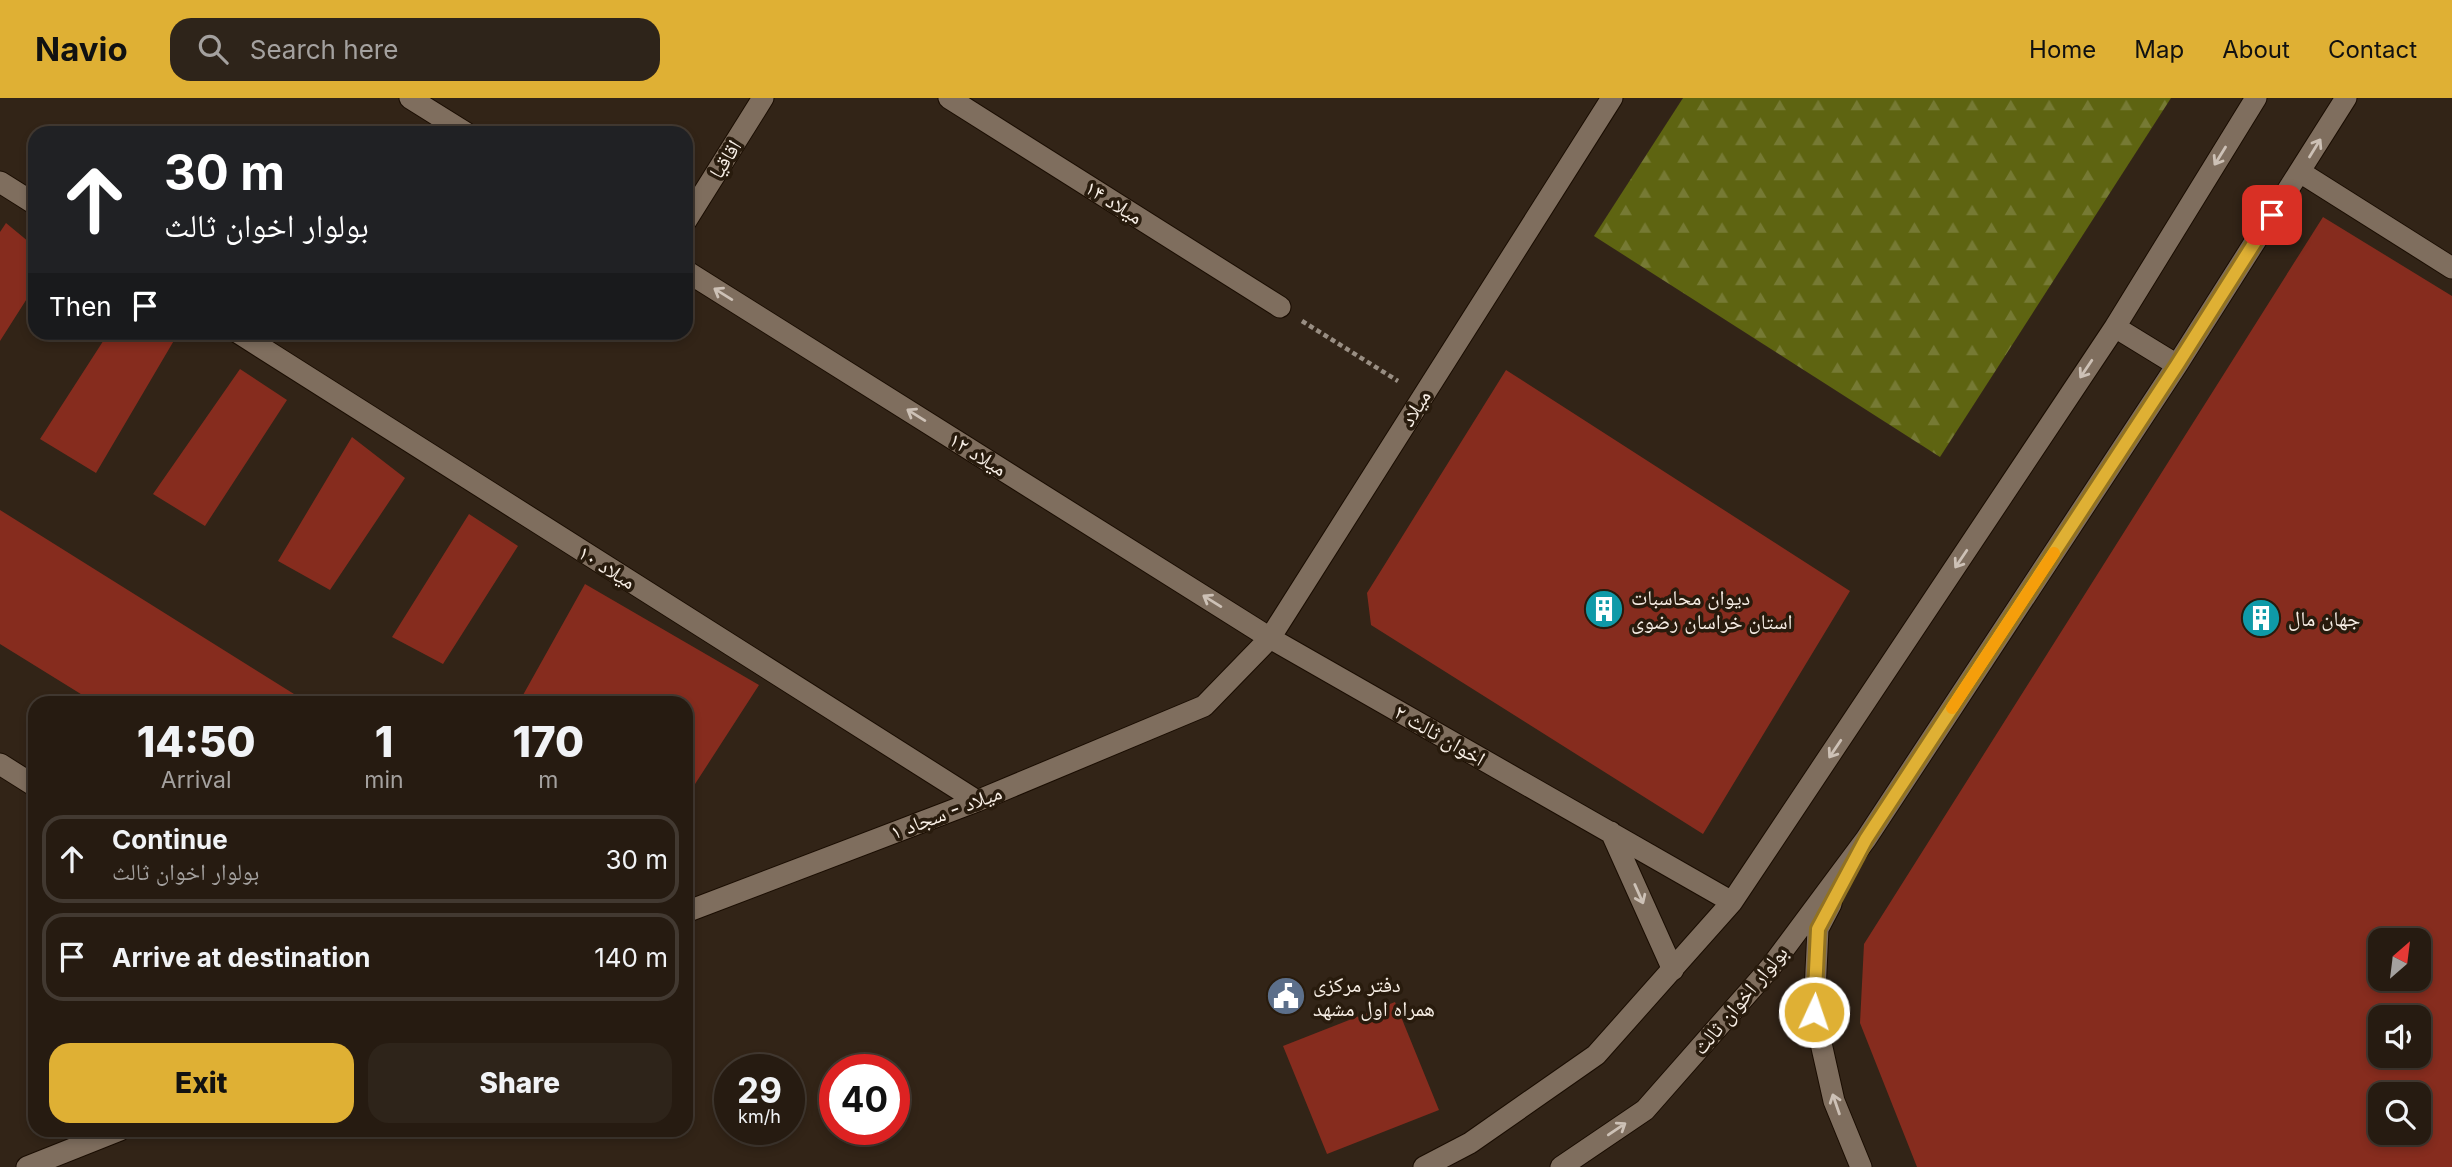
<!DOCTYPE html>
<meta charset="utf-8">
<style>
:root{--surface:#261b11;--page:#2e241a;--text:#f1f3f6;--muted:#a4a19f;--line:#423931;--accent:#dfb034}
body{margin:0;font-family:Inter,"Noto Naskh Arabic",sans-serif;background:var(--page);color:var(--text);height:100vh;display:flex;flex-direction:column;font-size:26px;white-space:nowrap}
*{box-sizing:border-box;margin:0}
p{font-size:23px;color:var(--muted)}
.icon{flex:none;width:38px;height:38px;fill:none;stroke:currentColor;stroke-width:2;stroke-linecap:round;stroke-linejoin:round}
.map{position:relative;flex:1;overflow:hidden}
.side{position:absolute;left:28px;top:598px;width:665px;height:441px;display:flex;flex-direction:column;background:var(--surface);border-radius:21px;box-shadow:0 4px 10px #0003,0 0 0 2px var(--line)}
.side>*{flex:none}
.hud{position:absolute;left:28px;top:28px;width:665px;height:214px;border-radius:21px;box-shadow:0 4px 10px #0003,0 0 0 2px var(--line);background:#202124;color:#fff;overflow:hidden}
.needle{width:46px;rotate:28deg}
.fabs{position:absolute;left:2368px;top:830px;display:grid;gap:14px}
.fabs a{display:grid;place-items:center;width:63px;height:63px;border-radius:14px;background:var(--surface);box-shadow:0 4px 10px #0003,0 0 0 2px var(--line);font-size:35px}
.speed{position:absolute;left:714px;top:956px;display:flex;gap:14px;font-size:35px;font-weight:700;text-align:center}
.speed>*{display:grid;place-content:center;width:91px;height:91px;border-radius:50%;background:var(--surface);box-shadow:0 4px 10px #0003,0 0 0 2px var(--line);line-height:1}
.speed small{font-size:18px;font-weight:400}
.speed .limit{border:10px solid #d22;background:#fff;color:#111}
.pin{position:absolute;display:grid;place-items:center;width:60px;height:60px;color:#fff;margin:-30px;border-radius:14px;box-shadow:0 4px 10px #0006}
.me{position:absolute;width:77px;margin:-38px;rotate:3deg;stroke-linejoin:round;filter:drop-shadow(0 0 5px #0008)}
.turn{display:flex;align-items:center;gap:24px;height:147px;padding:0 21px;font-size:32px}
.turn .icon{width:91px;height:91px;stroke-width:2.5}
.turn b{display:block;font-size:49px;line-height:60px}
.then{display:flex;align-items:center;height:66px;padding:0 21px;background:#0003;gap:14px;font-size:26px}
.eta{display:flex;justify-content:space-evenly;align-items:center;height:119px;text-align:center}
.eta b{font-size:42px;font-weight:800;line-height:49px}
.button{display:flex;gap:14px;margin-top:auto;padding:14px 21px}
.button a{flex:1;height:80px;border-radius:21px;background:var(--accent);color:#111;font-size:28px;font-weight:800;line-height:80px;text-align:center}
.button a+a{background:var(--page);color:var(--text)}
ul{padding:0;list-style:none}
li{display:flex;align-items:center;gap:21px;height:88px;margin:0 14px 10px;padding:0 7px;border:4px solid var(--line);border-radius:21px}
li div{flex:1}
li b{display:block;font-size:26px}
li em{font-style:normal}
header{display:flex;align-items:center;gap:42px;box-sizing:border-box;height:98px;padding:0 35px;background:var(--accent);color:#111}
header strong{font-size:33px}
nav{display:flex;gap:38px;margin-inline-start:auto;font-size:24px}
.search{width:490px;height:63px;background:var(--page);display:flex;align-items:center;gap:18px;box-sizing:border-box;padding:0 24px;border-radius:21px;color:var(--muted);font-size:26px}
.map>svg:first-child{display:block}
.forest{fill:url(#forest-firs)}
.building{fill:#862c1e;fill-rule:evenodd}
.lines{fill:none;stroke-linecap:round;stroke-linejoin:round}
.minor-casing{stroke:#1a0d02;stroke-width:23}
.path{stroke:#998e83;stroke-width:4.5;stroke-dasharray:5 3.5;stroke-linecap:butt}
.minor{stroke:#7f6e5e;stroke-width:21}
.oneway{stroke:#cdc1b6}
.route-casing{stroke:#917222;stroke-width:18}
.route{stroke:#dfb034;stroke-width:12}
.slow{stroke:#f59e0b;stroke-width:12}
.labels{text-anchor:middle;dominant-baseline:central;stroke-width:7;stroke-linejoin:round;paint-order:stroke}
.street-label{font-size:21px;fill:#f7eee5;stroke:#281b0d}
.poi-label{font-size:21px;fill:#f7eee5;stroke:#281b0d;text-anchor:start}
</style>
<header>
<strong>Navio</strong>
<div class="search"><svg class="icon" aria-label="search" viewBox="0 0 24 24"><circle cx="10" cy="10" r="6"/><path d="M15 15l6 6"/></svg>Search here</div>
<nav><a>Home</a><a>Map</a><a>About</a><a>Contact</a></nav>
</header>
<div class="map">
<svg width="2452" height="1069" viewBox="0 0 2452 1069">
<defs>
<pattern id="forest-firs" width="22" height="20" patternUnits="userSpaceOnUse" patternTransform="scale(1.75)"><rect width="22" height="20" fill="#5e6411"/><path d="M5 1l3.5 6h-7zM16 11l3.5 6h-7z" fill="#767a34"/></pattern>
</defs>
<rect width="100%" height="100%" fill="#322417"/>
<!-- forest -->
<path class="forest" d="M1683,0H2171L1940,359L1594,138Z"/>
<!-- building -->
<path class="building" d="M2323,119L2452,198V1069H1917L1860,925L1864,846ZM2380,842H2418V880H2380ZM2380,919H2418V957H2380ZM2380,996H2418V1034H2380Z
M6,125L35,149V188L0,243V134Z
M109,234H179L96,375L40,341Z
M240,271L287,302L205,428L153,396Z
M1506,272L1850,493L1703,736L1371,527L1367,495Z
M352,339L405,380L330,492L278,463Z
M0,412L310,606H97L0,546Z
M469,416L518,448L443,566L392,539Z
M585,486L759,587L686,700V606H518Z
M1395,904L1439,1012L1327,1056L1283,948Z"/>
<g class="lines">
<!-- minor casing -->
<g class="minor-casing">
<path id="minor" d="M410,0L466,35
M949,0L1280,209
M2300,74L2452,170
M0,84L35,106
M686,123L763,0
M686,173L1270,540L1732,804
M2115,229L2177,267
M237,234L977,703
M0,666L35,688
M1611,734L1673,872
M1831,806L1818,831L1814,914L1834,1003L1861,1069
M686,814L977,703L1204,608L1270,540L1612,0
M27,1069L120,1032
M1424,1069L1470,1045L1596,957L1732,804L2115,229L2256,0
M1561,1069L1645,1012L1770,870L1866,741L2177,267L2346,0"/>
</g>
<!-- path -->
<path class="path" d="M1302,223L1398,283"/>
<!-- minor -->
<use href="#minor" class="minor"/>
</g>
<!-- one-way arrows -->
<defs><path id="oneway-shaft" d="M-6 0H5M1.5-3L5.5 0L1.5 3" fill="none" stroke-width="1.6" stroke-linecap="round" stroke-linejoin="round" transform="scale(1.75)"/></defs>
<g class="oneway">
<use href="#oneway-shaft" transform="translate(2315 50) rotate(-58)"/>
<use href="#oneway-shaft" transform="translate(2220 58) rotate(122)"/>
<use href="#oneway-shaft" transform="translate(723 196) rotate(-148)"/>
<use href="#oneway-shaft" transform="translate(2086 271) rotate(124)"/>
<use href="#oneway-shaft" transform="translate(916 317) rotate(-148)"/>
<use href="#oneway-shaft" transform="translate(1961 461) rotate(124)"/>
<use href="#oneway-shaft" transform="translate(1212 503) rotate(-148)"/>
<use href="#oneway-shaft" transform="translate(1835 651) rotate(124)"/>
<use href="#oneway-shaft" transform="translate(1639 796) rotate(66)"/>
<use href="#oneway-shaft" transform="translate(1836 1006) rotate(-109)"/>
<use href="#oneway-shaft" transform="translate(1617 1031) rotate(-34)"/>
</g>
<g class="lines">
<!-- route casing -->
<g class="route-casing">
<path id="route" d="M1814,914L1818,831L1866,741L2177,267L2272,117"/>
</g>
<!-- route -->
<use href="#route" class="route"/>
<!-- slow -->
<path class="slow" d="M1952,610L2054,455"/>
</g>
<!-- icons -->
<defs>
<g id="building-disc" transform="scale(2.0125)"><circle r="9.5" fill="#0f9aa8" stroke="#281b0d"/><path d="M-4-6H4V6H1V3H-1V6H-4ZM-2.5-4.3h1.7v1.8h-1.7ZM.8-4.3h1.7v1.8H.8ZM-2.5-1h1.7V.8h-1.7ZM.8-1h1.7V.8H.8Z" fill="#fff"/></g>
<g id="civic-disc" transform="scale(2.0125)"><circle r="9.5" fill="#5c6f8a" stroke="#281b0d"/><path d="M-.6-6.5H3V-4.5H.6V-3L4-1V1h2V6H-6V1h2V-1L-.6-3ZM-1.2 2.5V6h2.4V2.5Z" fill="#fff"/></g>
</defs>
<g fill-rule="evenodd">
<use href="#building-disc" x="1604" y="511"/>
<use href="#building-disc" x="2261" y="520"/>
<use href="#civic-disc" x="1286" y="898"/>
</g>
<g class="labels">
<!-- street labels -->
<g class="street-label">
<text transform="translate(725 61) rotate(-58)">اقاقیا</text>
<text transform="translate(1114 104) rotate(32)">میلاد ۱۴</text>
<text transform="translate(1415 310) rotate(-58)">میلاد</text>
<text transform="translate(978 356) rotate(32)">میلاد ۱۲</text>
<text transform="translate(607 469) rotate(32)">میلاد ۱۰</text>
<text transform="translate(1440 637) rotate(30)">اخوان ثالث ۲</text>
<text transform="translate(946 714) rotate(-21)">میلاد - سجاد ۱</text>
<text transform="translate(1740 902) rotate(-50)">بولوار اخوان ثالث</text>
</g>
<!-- poi labels -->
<g class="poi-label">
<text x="1631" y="499">دیوان محاسبات<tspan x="1631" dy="24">استان خراسان رضوی</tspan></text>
<text x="2288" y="520">جهان مال</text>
<text x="1313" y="886">دفتر مرکزی<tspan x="1313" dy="24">همراه اول مشهد</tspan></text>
</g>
</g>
</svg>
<div class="fabs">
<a><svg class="needle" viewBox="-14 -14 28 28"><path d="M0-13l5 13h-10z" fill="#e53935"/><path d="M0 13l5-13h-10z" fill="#a4a19f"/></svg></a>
<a><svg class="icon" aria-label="sound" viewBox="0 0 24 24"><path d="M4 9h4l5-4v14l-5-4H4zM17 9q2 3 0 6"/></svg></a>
<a><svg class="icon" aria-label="search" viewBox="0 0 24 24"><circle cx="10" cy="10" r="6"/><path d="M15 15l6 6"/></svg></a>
</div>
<div class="speed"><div>29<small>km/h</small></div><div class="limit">40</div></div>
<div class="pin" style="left:2272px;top:117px;background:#d93025"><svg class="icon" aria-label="arrive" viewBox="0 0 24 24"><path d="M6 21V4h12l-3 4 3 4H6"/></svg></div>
<svg class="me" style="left:1814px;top:914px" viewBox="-20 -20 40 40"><circle r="17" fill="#dfb034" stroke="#fff" stroke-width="3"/><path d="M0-11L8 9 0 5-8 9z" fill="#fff"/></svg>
<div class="hud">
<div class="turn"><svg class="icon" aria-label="ahead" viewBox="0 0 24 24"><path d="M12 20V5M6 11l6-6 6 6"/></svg><div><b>30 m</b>بولوار اخوان ثالث</div></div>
<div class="then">Then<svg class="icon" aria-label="arrive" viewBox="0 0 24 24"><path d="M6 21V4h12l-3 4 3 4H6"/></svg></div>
</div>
<section class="side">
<div class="eta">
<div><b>14:50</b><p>Arrival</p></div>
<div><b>1</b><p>min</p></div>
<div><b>170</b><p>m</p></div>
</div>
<ul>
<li><svg class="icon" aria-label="ahead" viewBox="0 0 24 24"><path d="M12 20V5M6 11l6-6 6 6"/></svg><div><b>Continue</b><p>بولوار اخوان ثالث</p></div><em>30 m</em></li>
<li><svg class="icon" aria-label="arrive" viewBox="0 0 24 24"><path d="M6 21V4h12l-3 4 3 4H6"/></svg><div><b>Arrive at destination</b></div><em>140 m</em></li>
</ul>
<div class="button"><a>Exit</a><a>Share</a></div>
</section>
</div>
